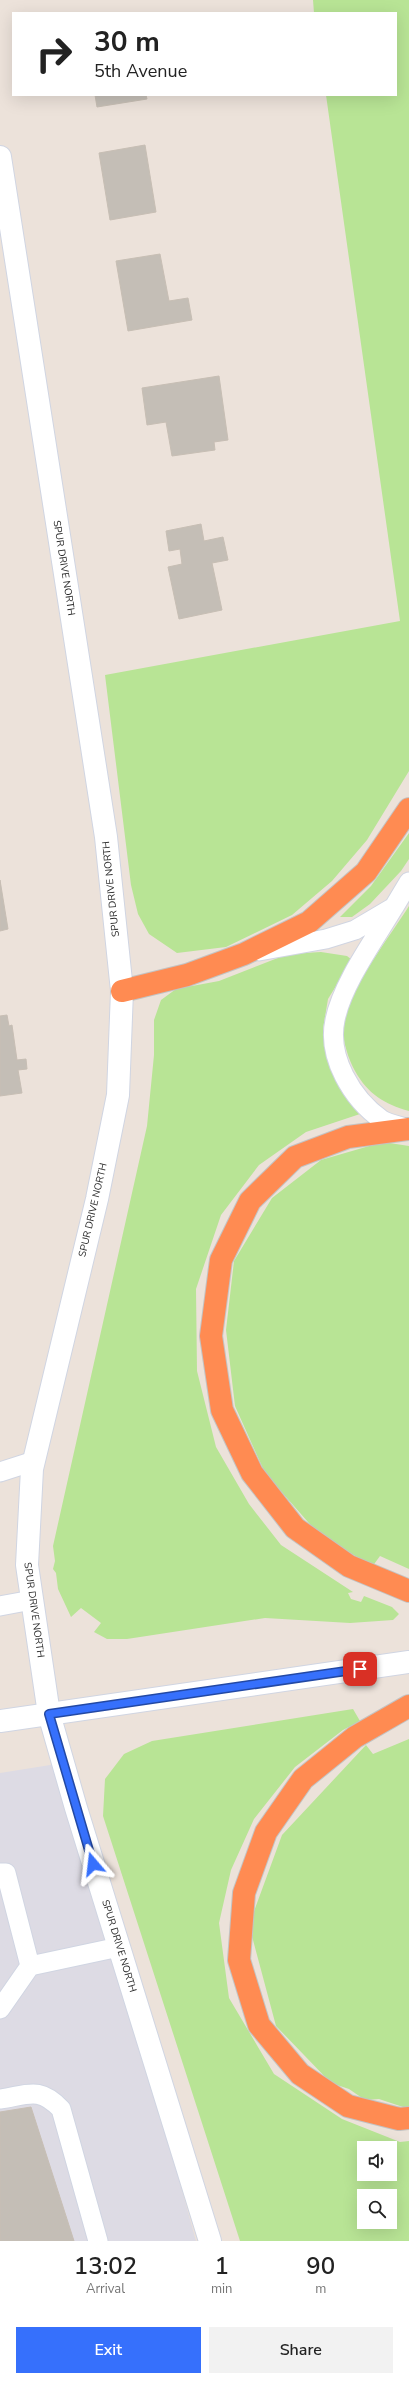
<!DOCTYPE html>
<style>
:root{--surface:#fff;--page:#f2f2f2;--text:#222;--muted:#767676;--accent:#3670fc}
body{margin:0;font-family:"Nunito Sans",sans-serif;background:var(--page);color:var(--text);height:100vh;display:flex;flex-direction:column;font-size:15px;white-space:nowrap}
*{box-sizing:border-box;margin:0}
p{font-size:13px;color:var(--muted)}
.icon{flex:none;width:22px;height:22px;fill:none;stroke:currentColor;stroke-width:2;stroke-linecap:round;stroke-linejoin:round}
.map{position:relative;height:2241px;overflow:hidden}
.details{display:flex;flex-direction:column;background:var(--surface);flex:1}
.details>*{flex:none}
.hud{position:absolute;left:12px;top:12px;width:385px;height:84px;border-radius:0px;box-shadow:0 4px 16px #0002;background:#fff;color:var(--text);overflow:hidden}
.buttons{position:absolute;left:357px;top:2141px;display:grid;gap:8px}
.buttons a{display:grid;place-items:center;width:40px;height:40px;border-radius:0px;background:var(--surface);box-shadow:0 4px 16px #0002;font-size:20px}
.pin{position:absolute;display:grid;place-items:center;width:34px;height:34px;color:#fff;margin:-17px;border-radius:8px;box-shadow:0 2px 6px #0006}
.me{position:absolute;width:44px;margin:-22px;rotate:343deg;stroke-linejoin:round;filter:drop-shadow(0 0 3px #0008)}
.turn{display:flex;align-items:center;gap:14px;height:84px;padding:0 16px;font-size:18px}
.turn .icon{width:52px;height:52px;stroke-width:2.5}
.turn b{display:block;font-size:28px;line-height:34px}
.eta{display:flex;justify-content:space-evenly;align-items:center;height:68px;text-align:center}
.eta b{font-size:24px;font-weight:600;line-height:28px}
.primary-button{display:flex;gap:8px;margin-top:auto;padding:8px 16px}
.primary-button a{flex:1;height:46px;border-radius:0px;background:var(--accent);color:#fff;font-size:16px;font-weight:600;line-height:46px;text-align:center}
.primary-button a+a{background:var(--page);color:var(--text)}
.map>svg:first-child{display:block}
.industrial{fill:#dddbe4}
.green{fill:#b8e495;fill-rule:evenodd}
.building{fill:#c4beb6;stroke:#c7beb4}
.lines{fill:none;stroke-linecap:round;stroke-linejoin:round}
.service-casing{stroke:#d0d5e2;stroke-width:21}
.minor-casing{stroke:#d0d5e2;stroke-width:24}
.secondary-casing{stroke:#d0d5e2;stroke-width:24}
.motorway-casing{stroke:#c3c3c3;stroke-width:24}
.service{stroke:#fff;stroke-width:19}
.minor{stroke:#fff;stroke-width:22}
.secondary{stroke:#fff;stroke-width:22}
.motorway{stroke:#ff8b52;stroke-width:22}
.route-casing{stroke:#2349a4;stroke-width:10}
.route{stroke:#3670fc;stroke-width:7}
.labels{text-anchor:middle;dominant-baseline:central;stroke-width:4;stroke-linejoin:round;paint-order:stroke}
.street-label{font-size:10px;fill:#292929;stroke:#fff}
</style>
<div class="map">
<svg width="409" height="2241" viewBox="0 0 409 2241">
<rect width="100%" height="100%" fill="#ece2da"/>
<!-- industrial -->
<path class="industrial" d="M63,1763L196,2241H0V1773Z"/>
<!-- green -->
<path class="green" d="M313,0H409V771L367,840L332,881L292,915L226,947L177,953L149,934L138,914L131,885L105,675L400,621L326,95H396V13H314Z
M409,833V859L401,871L370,904L352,917H340L371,886Z
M409,906V1111C384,1104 368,1094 355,1071C348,1059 341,1036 343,1022C347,993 392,933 409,906Z
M321,952L347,956L352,960L328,999L323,1029L328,1060L342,1091L363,1113L306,1132L259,1165L221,1215L196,1289L197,1371L216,1447L249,1504L281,1545L353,1592L348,1593L351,1599L361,1602L364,1596L392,1607L399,1614L393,1620L350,1623L265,1618L127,1639H107L94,1632L101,1623L81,1608L71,1617L58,1589L56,1573L53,1569L55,1561L53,1546L147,1126L154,1055V1020L161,1000L176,989L219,981L288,954Z
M383,1142L409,1146V1569L380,1556L372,1567L315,1530L265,1473L235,1406L226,1330L234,1261L272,1198L321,1160Z
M353,1709L360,1721L343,1730L295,1767L254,1819L231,1870L219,1923L229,1998L274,2074L342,2119L400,2142L409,2141V2241H240L103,1816L105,1779L124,1754L152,1741ZM364,2148H390V2174H364ZM364,2196H390V2222H364Z
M409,1739V2109L379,2099L365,2100L349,2089L331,2083L276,2026L249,1925L282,1835L366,1745L373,1754Z"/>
<!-- building -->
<path class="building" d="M95,95H146L147,99L97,107Z
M145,145L156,212L110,220L99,153Z
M160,254L169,301L188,298L192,320L128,331L116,261Z
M219,376L228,440L214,442L215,450L172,456L166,422L147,425L142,388Z
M201,524L204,541L223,537L228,560L212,563L222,610L179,619L168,567L182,564L180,549L169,551L166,531Z
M0,880L8,929L0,931Z
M7,1015L9,1026L12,1025L17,1060L26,1059L27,1069L18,1070L22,1093L0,1096V1016Z
M31,2107L74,2241H0V2112Z"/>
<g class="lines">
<!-- service casing -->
<g class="service-casing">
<path id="service" d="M394,907C375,939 342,984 335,1020C327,1057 352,1099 382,1120C389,1124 400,1126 408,1129
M259,951L326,939L355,930L394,907L409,882
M0,1472L34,1461
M0,1606L32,1600
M0,1873H6L30,1966L119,1947
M0,2009L30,1966
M0,2099C28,2095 39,2086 61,2109L98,2241"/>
</g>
<!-- minor casing -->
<g class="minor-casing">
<path id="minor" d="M0,157L106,837L122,991L118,1095L97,1199L32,1469L27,1565L49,1714L76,1808L210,2241"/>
</g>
<!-- secondary casing -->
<g class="secondary-casing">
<path id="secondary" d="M0,1721L409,1662"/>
</g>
<!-- motorway casing -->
<g class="motorway-casing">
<path id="motorway" d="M122,991L187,975L244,954L309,922L366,872L409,809
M409,1129L348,1137L295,1157L250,1201L221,1260L211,1336L222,1410L252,1473L295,1528L349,1566L409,1591
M409,1706L355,1737L303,1779L266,1832L244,1893L239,1960L259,2025L300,2074L348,2106L399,2119L409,2118"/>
</g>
<!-- service -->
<use href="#service" class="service"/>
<!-- minor -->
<use href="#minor" class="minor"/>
<!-- secondary -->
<use href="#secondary" class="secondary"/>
<!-- motorway -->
<use href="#motorway" class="motorway"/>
</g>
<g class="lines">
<!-- route casing -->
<g class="route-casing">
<path id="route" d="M93,1864L49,1714L360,1669"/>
</g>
<!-- route -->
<use href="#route" class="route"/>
</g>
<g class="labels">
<!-- street labels -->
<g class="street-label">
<text transform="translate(64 568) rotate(81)">SPUR DRIVE NORTH</text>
<text transform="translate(111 889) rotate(-96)">SPUR DRIVE NORTH</text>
<text transform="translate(93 1210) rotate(-77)">SPUR DRIVE NORTH</text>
<text transform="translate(34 1610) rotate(82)">SPUR DRIVE NORTH</text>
<text transform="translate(119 1946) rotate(73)">SPUR DRIVE NORTH</text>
</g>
</g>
</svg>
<div class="buttons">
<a><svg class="icon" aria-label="sound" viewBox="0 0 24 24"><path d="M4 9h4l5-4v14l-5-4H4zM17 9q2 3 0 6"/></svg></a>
<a><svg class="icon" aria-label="search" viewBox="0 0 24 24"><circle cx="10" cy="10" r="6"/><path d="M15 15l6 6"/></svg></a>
</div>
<div class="pin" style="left:360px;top:1669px;background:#d93025"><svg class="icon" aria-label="arrive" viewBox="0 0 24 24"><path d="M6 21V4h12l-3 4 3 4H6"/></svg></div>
<svg class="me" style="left:93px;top:1864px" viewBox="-20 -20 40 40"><path d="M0-17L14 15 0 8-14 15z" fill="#3670fc" stroke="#fff" stroke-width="4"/></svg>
<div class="hud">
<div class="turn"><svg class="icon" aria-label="right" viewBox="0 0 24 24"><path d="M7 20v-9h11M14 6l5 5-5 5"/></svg><div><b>30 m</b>5th Avenue</div></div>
</div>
</div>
<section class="details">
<div class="eta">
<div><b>13:02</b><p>Arrival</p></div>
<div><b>1</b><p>min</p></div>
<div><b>90</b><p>m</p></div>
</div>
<div class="primary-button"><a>Exit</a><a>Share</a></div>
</section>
